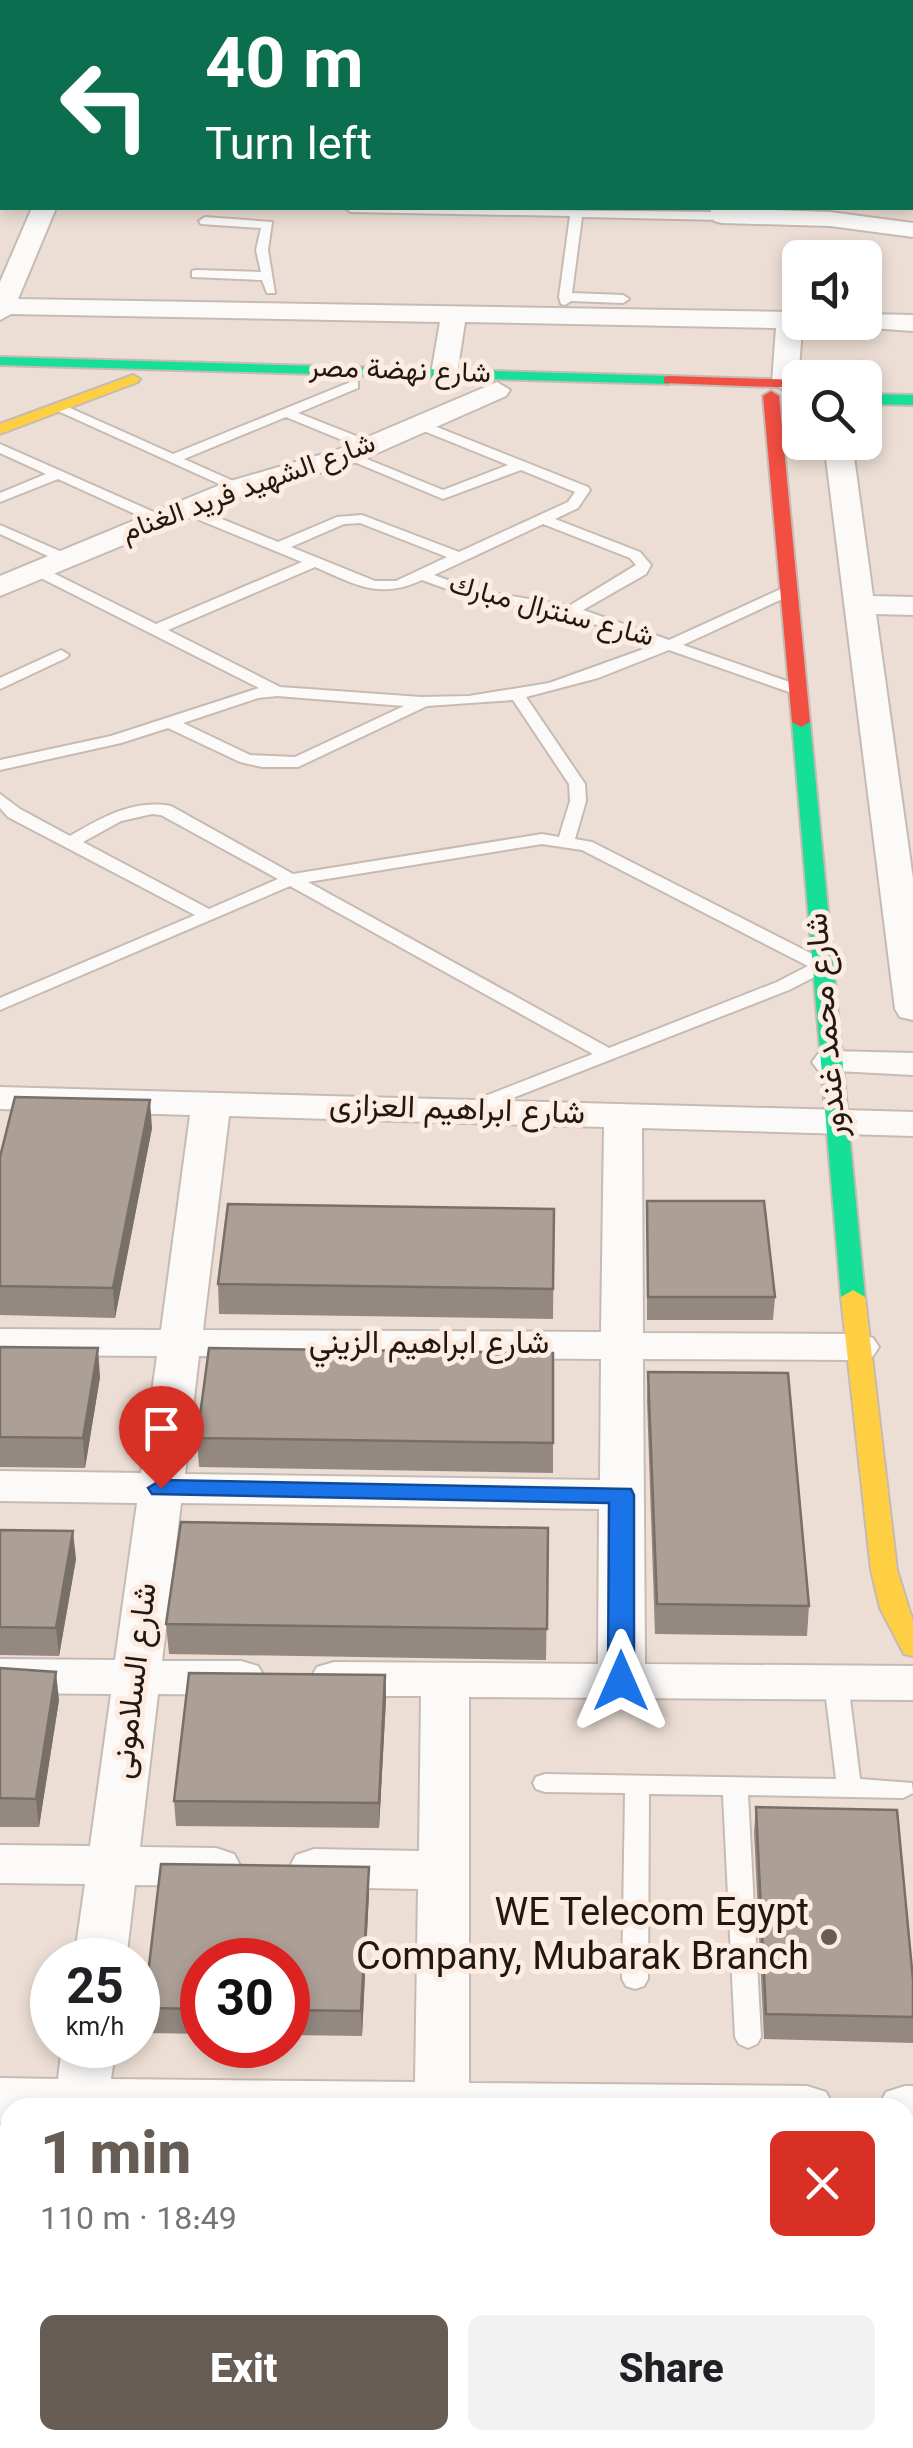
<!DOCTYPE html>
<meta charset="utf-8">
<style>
:root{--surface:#fff;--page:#f2f2f2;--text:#202124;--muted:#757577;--accent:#675d55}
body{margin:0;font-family:Georgia,Vazirmatn,serif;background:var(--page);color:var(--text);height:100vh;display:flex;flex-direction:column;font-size:38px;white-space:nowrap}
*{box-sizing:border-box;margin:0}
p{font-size:32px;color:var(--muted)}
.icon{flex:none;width:55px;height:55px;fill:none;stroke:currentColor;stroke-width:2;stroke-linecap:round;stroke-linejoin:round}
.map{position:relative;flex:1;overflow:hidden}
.side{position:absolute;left:0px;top:2098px;width:915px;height:352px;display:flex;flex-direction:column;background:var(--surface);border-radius:30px 30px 0 0;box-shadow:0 5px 15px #0003}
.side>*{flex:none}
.top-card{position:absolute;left:0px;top:0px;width:915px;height:210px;box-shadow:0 5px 15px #0003;background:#0b6e4f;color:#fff;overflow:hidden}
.controls{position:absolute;left:782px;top:240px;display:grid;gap:20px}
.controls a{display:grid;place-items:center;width:100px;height:100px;border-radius:15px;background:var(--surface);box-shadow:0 5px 15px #0003;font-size:50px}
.speed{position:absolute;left:30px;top:1938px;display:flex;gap:20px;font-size:50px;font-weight:700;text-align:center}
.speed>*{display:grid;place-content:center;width:130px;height:130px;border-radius:50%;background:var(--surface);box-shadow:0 5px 15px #0003;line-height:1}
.speed small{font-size:25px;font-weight:400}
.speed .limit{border:15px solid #d22;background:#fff;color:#111}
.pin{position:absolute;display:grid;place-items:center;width:85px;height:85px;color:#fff;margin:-102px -42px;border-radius:50% 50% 50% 0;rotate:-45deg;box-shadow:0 0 10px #0007}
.pin .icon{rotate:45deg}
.me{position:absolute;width:110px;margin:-55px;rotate:0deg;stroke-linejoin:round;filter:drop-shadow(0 0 8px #0008)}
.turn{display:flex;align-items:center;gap:35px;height:210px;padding:0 40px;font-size:45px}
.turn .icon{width:130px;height:130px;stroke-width:2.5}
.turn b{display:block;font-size:70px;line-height:85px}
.round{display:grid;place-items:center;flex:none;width:105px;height:105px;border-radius:15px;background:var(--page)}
.head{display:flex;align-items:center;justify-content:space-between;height:170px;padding:0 40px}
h1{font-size:60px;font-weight:800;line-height:75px;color:var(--accent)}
.action{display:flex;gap:20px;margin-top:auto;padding:20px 40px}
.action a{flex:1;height:115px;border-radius:15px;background:var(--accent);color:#fff;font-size:40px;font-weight:800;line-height:115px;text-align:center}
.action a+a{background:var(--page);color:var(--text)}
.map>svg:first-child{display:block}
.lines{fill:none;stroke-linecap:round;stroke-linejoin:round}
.lane-casing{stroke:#c6bbb3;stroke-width:4}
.street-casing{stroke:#c6bbb3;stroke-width:4}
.fast-casing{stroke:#c6bbb3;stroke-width:4}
.slow-casing{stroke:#c6bbb3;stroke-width:4}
.jam-casing{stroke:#c6bbb3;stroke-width:4}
.lane{fill:#fcfaf9;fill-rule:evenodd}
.street{fill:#fcfaf9;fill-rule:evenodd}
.fast{fill:#16e098;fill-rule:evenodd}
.slow{fill:#ffcf43;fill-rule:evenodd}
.jam{fill:#f24e42;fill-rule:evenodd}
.wall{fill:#948981}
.shaded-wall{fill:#786f69}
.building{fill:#ac9f96;stroke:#786f69;stroke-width:2.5}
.route{fill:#1a73e8;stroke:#114b97;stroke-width:2.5}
.poi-dot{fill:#675d55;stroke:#fcece1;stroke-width:4}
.labels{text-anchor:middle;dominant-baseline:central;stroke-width:10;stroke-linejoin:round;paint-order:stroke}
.far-street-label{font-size:28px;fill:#201811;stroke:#fcece1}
.street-label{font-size:32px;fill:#201811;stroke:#fcece1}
.near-poi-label{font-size:38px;fill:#201811;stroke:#fcece1;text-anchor:end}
</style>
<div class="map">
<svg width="913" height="2448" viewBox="0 0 913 2448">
<rect width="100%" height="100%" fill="#ecded4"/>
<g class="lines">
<!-- lane casing -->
<g class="lane-casing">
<path id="lane" d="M736,0H746V2H736Z
M912,39H913V45H912Z
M912,109H913V115H912Z
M0,170H2V177H0Z
M912,189H913V197H912Z
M345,208L722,212L728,216L722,220L582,217L572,293L623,295L629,299L623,303L571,301L565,305L561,304L559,297L570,216L351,212Z
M205,217L272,222L268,250L275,293H267L262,280L192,277V271L196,270L261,272L256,250L261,228L201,224L199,221Z
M353,381L358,382V388L298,413L374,443V449H364L286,417L184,459L242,485V491L237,492L49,407L61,404L173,454Z
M419,420L588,487L590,490L578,508L555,519L640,552L651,565L646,574L583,610L669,640L783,588H793V594L683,645L804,687V693H792L669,650L598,678L526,697L585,784L586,801L575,839L592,842L828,962L831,966L828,970L789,990L469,1115L462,1113L459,1109L462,1105L593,1054L290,886L0,1010V998L195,915L8,817L0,808V794L20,809L70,836C101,818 133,799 171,806L293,874L542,834L559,837L570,801L569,784L513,700L427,706L298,767H262L240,762L168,728L121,743L0,770V760L111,736L259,688L33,574V568H43L156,624L302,562L180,512V506H190L278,542L337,517L362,515L459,552L568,502L575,492L521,470L443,499L340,456L352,453L443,490L508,465L414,427L412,424ZM360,523L447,557L396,581H375L291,547L344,524ZM543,524L630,558L636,565L569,606L475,590L434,575ZM315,567C355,584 379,600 422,580L472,598L568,615L655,645L549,683L469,696L421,697L280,687L168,630ZM277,696L404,706L295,757L250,755L183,723L258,698ZM152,814L161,815L278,879L209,909L83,842L121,821ZM542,844L582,850L808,966L777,982L609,1048L308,882Z
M0,444L165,517L167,520L155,523L58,479L0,502V493L46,474L0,453Z
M0,525L71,556L73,559L71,562H61L0,534Z
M61,650L69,655L66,658L0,689V678Z
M836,1674L844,1676L848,1682L860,1779L912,1783L913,1793L903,1798L748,1795L761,2037L757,2044L748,2048L739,2044L735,2037L723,1795L649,1794L648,1979L644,1986L635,1989L626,1986L622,1979L625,1793L545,1792L536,1789L533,1783L536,1777L545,1774L836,1779L824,1682L828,1676Z"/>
</g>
<!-- street casing -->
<g class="street-casing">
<path id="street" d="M0,192H2V206H0Z
M32,208H56L18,299L790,312L800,313V322H812L802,328L798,383L785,391L772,383L776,328L465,322L457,374L444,382L431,374L440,322L11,314L0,320V282Z
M710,208L830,212L913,223V237L830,226L722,223L714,221Z
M865,314L913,315V331L856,327L853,322H865Z
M497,382L510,390L506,396L357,462L247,494L0,596V576L227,482L337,450Z
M824,442H852L873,596L913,597V615L876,614L913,879V1020L900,1017L895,1009Z
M831,1051L913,1053V1075L818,1070L812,1062L818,1054Z
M0,1087L913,1112V1136L642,1128L643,1333L858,1334L873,1338L879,1347L873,1356L858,1360L643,1359L645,1664L913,1666V1700L469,1697V2083L807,2086L826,2092L834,2108H10V2122H0V2078L58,2079L62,2045H116L111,2079L415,2082L418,1889L314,1887L296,1881L289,1868L296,1855L314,1849L419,1851L421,1696H334L317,1691L310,1679L317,1667L334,1662L598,1664L599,1509L181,1503L162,1661H241L258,1666L265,1678L258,1690L241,1695L158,1694L140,1847L216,1848L234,1854L241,1867L234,1880L216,1886L135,1885L126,1960H74L85,1884L0,1883V1845L90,1846L111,1694L0,1693V1659L115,1660L137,1503L0,1501V1471L141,1473L157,1356L0,1355V1329L161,1330L190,1115L0,1109ZM229,1116L604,1127L601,1332L203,1330ZM199,1356L601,1359L600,1480L185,1474Z
M905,2086H913V2130H905V2108H878L886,2092Z
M913,2157V2206L905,2209V2160Z
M527,2440H594L590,2448H523Z"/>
</g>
<!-- fast casing -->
<g class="fast-casing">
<path id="fast" d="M912,83H913V91H912Z
M0,357L669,376L676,380L669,384L0,365Z
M865,394L913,395V405L865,404Z
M801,717L810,722L865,1297L853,1304L841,1297L792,722Z"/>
</g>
<!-- slow casing -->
<g class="slow-casing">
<path id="slow" d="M0,60L2,61V69L0,68Z
M133,375L140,379L138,382L0,434V424Z
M853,1290L865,1297L897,1570L913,1622V1656L904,1654L880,1608L871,1570L841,1297Z"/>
</g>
<!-- jam casing -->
<g class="jam-casing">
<path id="jam" d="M669,376L800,380V388L664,383V377Z
M771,391L779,396L810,722L801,727L792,722L763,396Z"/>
</g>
<!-- lane -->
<use href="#lane" class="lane"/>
<!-- street -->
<use href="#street" class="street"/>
<!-- fast -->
<use href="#fast" class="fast"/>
<!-- slow -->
<use href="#slow" class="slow"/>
<!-- jam -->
<use href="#jam" class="jam"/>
</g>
<!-- wall -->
<path class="wall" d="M0,91L2,92V164H0Z
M152,1128L115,1318L0,1315V1157Z
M647,1201L775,1297L773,1320H647Z
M554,1209L553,1319L219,1314L218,1284Z
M0,1347L100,1377L85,1468L0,1467Z
M648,1372L809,1606L807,1636L655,1634L647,1401Z
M197,1438L553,1443V1473L199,1467Z
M548,1528L546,1660L169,1654L166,1624Z
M0,1530L76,1559L59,1656L0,1655Z
M0,1668L59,1700L39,1827H0Z
M385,1675L386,1699L379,1828L176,1826L174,1801Z
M756,1807L913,2017V2043L764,2039L754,1832Z
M161,1864L369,1867V1892L362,2036L288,2035V1960H202V2034L146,2033L144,2008Z
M10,2273V2380L0,2372V2283Z
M91,2440H154L147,2448H102Z"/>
<!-- shaded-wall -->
<path class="shaded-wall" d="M150,1100L152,1128L115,1318L113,1288Z
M98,1348L100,1377L85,1468L83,1438Z
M73,1531L76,1559L59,1656L56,1628Z
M56,1672L59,1700L39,1827L36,1799Z
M385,1675L386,1699L379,1828V1803Z
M369,1867V1892L362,2036L361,2011Z
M128,2440H154L147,2448H126V2442Z"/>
<!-- building -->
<path class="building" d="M475,0H707V2H474Z
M770,0H913V19L912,2H770Z
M0,91L2,92V144H0Z
M15,1097L150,1100L113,1288L0,1286V1157Z
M647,1201H764L775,1297H648Z
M228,1204L554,1209L553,1289L218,1284Z
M0,1347L98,1348L83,1438L0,1437Z
M209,1348L553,1353V1443L197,1438Z
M648,1372L788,1373L809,1606L657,1604Z
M181,1522L548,1528L547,1629L166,1624Z
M0,1530L73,1531L56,1628L0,1627Z
M0,1668L56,1672L36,1799L0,1798Z
M189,1673L385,1675L379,1803L174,1801Z
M756,1807L897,1810L913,1980V2017L766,2014Z
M161,1864L369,1867L361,2011L288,2010V1960H202V2009L144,2008Z
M10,2273V2357L0,2349V2283Z"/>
<!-- route -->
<path class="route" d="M161,1480L631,1489L634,1495V1681L631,1688H611L608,1681L609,1503L152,1494L148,1488Z"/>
<!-- markers -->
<circle class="poi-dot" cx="829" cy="1937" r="10"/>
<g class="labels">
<!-- far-street labels -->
<g class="far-street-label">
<text transform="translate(400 372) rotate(2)">شارع نهضة مصر</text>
<text transform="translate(249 489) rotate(-20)">شارع الشهيد فريد الغنام</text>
<text transform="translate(551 612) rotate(15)">شارع سنترال مبارك</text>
</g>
<!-- street labels -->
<g class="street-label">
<text transform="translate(828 1025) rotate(-95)">شارع محمد غندور</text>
<text transform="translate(457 1111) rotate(2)">شارع ابراهيم العزازى</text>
<text x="429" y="1345">شارع ابراهيم الزيني</text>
<text transform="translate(136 1681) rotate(-83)">شارع السلامونى</text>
</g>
<!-- near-poi labels -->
<g class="near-poi-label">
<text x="809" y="1915">WE Telecom Egypt<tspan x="809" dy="44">Company, Mubarak Branch</tspan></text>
</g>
</g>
</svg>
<div class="controls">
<a><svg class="icon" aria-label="sound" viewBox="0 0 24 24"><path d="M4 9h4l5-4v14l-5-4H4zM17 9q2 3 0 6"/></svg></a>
<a><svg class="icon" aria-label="search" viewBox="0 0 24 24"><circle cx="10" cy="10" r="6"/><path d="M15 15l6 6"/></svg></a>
</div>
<div class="speed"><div>25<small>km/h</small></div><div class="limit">30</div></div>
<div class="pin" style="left:161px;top:1488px;background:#d93025"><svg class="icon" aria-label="arrive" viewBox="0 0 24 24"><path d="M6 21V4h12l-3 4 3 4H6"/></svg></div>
<svg class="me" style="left:621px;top:1681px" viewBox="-20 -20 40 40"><path d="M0-17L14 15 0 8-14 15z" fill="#1a73e8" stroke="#fff" stroke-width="4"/></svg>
<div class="top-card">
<div class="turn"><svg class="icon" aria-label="left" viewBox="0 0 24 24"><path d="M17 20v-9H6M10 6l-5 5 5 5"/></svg><div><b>40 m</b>Turn left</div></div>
</div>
<section class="side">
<div class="head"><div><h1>1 min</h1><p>110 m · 18:49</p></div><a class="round" style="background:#d93025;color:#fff"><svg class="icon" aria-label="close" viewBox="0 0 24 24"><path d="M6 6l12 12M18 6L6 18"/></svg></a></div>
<div class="action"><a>Exit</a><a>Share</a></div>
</section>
</div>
